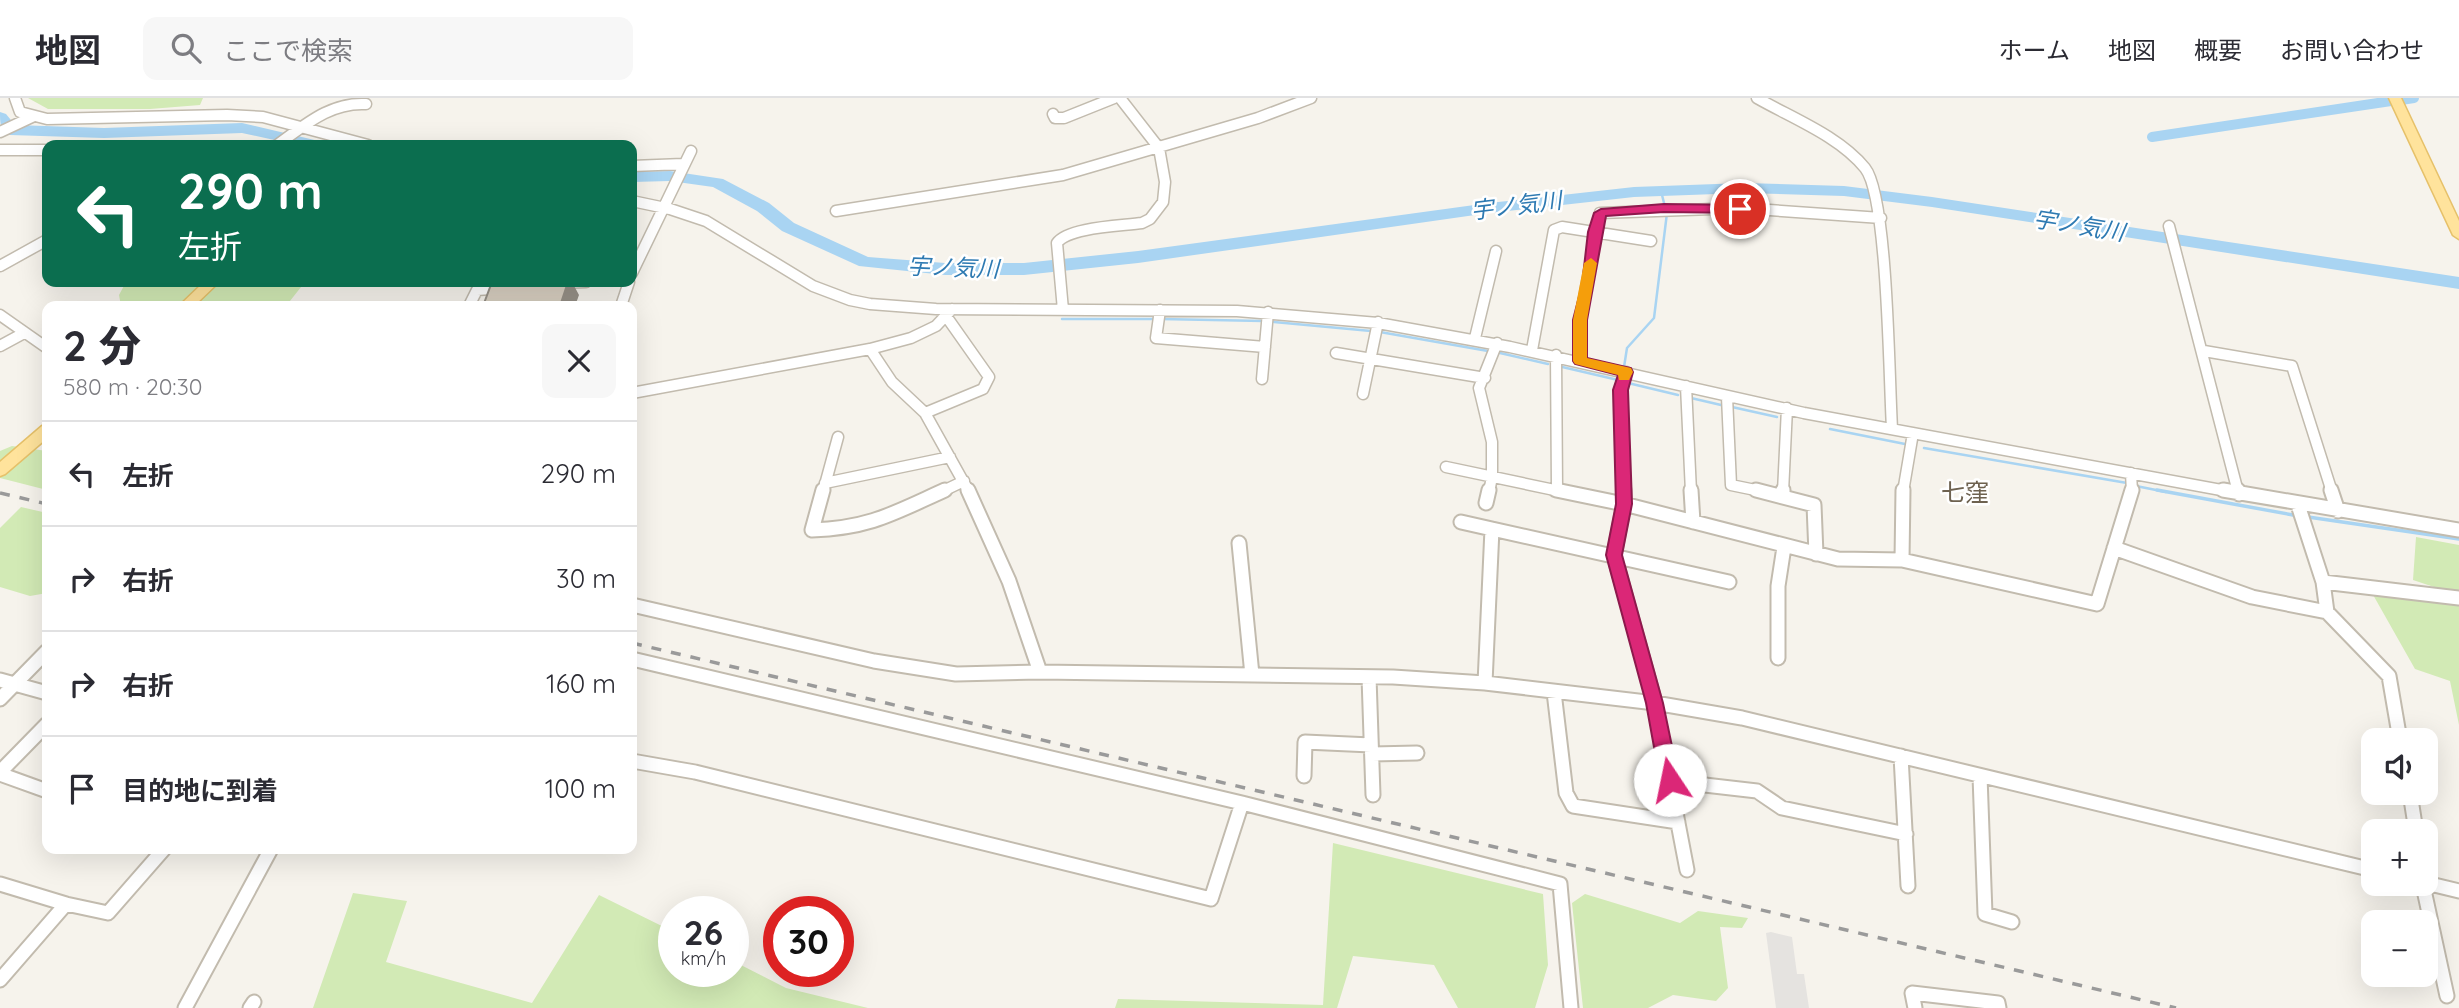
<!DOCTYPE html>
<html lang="ja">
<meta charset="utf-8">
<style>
:root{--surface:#fff;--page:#f7f7f7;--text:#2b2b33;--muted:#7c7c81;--line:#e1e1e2}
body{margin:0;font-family:Quicksand,"Noto Sans JP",sans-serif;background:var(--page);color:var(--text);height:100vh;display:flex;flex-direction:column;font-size:26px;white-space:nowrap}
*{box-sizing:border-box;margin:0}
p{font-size:23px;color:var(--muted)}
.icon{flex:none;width:38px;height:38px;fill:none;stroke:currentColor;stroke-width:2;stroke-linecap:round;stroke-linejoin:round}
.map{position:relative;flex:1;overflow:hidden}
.panel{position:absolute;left:42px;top:203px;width:595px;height:553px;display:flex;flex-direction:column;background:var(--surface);border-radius:14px;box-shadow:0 7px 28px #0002}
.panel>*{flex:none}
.guide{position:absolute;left:42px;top:42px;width:595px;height:147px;border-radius:14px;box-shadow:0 7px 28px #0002;background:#0b6e4f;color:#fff;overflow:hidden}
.controls{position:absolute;left:2361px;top:630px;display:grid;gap:14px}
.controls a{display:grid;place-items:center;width:77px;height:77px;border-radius:14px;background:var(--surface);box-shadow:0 7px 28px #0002;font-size:35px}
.speed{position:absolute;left:658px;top:798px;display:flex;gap:14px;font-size:35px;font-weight:700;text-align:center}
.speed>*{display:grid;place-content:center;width:91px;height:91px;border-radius:50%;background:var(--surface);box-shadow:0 7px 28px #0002;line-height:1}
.speed small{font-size:18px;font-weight:400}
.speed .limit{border:10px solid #d22;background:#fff;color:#111}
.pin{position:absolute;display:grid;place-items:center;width:60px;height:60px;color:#fff;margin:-30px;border:4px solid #fff;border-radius:50%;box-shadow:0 2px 7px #0007}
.me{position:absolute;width:77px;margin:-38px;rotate:349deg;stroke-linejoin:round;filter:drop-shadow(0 0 5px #0008)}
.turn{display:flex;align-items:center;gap:24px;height:147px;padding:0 21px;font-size:32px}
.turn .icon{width:91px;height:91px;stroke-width:2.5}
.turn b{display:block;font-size:49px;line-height:60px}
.round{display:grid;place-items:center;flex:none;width:74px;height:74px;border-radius:14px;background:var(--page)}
.overview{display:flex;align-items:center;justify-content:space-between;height:119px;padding:0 21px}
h1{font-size:42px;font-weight:800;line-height:52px}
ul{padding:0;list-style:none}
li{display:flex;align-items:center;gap:21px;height:105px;padding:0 21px;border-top:2px solid var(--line)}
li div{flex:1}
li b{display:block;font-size:26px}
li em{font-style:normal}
header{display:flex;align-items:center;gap:42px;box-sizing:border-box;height:98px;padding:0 35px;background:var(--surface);border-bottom:2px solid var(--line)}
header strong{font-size:33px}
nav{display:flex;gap:38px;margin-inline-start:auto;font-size:24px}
.search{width:490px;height:63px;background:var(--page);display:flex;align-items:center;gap:18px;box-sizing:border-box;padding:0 24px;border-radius:14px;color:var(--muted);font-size:26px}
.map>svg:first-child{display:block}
.green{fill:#d2eab5}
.parking{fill:#e5e3e0}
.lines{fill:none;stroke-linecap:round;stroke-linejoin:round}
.stream-far1{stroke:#a9d4f2;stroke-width:2.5}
.stream{stroke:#a9d4f2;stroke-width:3.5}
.canal{stroke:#a9d4f2;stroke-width:10}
.river{fill:#a9d4f2;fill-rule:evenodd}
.minor-far1-casing{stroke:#c2bbae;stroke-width:13}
.minor-casing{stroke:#c2bbae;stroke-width:17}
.major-casing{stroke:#e6c16a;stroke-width:3}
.minor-far1{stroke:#fff;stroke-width:10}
.minor{stroke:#fff;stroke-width:13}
.major{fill:#ffe39c;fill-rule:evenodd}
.rail{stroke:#9a9a9a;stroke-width:3.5;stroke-dasharray:10 10;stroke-linecap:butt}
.shaded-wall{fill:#979187}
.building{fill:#d8cfc1;stroke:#979187;stroke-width:2}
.route{fill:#db2777;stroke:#8e194d;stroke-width:2}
.slow{fill:#f59e0b}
.labels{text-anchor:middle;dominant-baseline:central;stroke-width:5;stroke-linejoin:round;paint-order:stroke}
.water-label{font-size:23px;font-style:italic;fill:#2e7ab2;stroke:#fff}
.quarter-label{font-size:24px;fill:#6e6250;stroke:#fff}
</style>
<header>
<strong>地図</strong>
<div class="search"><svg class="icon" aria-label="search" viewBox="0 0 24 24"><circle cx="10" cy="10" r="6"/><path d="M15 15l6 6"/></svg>ここで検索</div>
<nav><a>ホーム</a><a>地図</a><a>概要</a><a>お問い合わせ</a></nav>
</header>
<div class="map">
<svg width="2459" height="910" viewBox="0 0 2459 910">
<rect width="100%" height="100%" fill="#f6f3ec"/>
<!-- green -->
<path class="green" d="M28,0H203L200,7L150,11H48Z
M126,184H305L286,208H121L119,197Z
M12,348L47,353V392L0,380V353Z
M21,409L47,415V495L30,498L0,489V430Z
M2416,439L2459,447V627L2450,583L2415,571L2372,495L2443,500L2440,491L2413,482Z
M1333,745L1543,796L1548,867L1535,910H1458L1434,867L1353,858L1337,910H1115L1118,901L1323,907Z
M353,795L407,803L386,864L532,905L599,797L674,834V873H733V863L786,890L868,910H313Z
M1585,796L1680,825L1698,813L1748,820L1742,830L1720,829L1728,890L1716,903L1673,897L1648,910H1583L1572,805Z"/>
<!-- parking -->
<path class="parking" d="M1771,834L1792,839L1797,876H1804L1809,910H1776L1766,835Z"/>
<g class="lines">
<!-- stream-far1 -->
<path class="stream-far1" d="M1661,93L1664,105
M1062,221H1155
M1161,221L1263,223
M1274,224L1371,233
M1380,234L1488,253
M1500,255L1548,266
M1558,268L1618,282
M1624,269L1627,250L1654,220L1667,115
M1628,285L1678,297
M1691,300L1721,307
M1732,309L1777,319
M1830,331L1905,346
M1924,350L2127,385
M2136,388L2166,394"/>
<!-- stream -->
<path class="stream" d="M2157,392L2293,417
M2308,419L2459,441"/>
<!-- canal -->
<path class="canal" d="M2401,2L2414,0
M2152,39L2391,3"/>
<!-- river -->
<path class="river" d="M0,14L6,16L15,27L104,30L242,25L323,44L325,47H297L242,35L104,40L10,37C0,34 0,25 0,14Z
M670,73L723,81L769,105L794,125L868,159L945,165H1024L1138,153L1489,105L1634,89L1744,85L1844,88L1932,99L2459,179V191L1932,109L1844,98L1744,95L1634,99L1489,115L1138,165L1024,177H945L859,168L782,133L757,113L713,89L670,83L632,84V74Z"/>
<!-- minor-far1 casing -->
<g class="minor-far1-casing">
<path id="minor-far1" d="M15,0L20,14L47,21L227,17L263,19L368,47
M1757,0C1792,20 1839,38 1865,70C1888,98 1889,283 1892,330
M1053,16L1055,20H1064L1114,0
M0,34L34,18
M277,47C305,27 330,4 366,6
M0,52H47
M632,68L683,66
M632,103L670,111L706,123L813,188L850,202L870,206L936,211L1237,213L1378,225L1510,249L1804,315L2232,394
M836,113L1063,77L1258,20L1311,0
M2169,128L2238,394
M0,168L47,142
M632,175L691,53
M557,185L586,184
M469,208L477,192L504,190
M621,208L629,184
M1063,212L1057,145C1068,129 1122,128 1142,125L1150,121L1163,104L1165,84L1159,50L1120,0
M1160,212L1156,240L1265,249
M0,217L47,250
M1475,240L1496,153
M0,248L24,235
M870,251L892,284L925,315L969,394
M1532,252L1554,132L1562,129L1651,143
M2204,253L2292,268L2332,394
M1336,255L1485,280
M1556,257L1557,391
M1580,263V222L1600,115L1741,110L1881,120
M1262,281L1268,214
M1686,288L1691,394
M632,295L870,251L911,240L936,228L952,211
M1363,296L1378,224
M1727,299L1731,387L1765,394
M925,315L983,291L989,279L946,218
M1446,369L1564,394
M2131,375L2132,394
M825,385L950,359
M823,394L838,339
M941,394L964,383
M1489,394L1492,379V344L1479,290L1497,245
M1624,394L1620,292L1626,274
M1783,394L1787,310
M1903,394L1913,335"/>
</g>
<!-- minor casing -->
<g class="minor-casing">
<path id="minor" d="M823,392L812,432C870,430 894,415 945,392
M968,392L1009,483L1040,574
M1556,392L1624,406L1838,461L1902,462L2097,506L2132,392
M1624,392V406L1614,457L1655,605L1687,772
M1691,392L1693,424
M1756,392L1814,407L1816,456
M2223,392L2459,432
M2238,392L2239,396
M2331,392L2338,413
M1783,397V392
M1486,405L1489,392
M2298,407L2323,484L2327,514
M1461,424L1492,431
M1239,445L1252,577
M2114,450L2252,499L2327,514L2389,578L2400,642
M1902,462L1903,392
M2323,484L2459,500
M632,507L874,563L956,576L1040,574L1393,579L1485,585L1655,605L1742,620L2373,772
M1778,560V488L1784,449
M632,561L1242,705L1560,786L1571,910
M1369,579L1373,697
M0,582L47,595
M1485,585L1492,431L1729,484
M1554,594L1566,695L1573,708L1678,724
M0,601L47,553
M1372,656L1417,655
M1901,658L1908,788
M632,663L695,674L1211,801L1242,705
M0,674L47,626
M0,676L47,693
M1304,678L1305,644L1371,647
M1980,678L1985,816L2012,824
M1670,683L1757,693L1782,710L1906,736
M2410,695L2416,733
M2426,785L2424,792L2447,898
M2426,785L2459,793
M0,786L66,806L0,882
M66,806L108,815L164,751
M185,910L271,751
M250,910L254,904
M1915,910L1912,895L1998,905L1999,910"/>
</g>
<!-- major casing -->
<g class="major-casing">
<path id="major" d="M2389,0H2401L2459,123V141L2453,137Z
M204,184H219L194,208H179Z
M47,327V340L5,376L0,378V364L42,328Z"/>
</g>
<!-- minor-far1 -->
<use href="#minor-far1" class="minor-far1"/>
<!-- minor -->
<use href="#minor" class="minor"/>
<!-- major -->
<use href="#major" class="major"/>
<!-- rail -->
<path class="rail" d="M0,395L47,406
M632,545L2176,910"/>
</g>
<!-- shaded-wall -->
<path class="shaded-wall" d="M568,184H572L579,197L575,208H560Z"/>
<!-- building -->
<path class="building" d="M492,184H568L560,208H483Z"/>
<!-- route -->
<path class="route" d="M1664,106L1740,107L1746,111L1740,115L1664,114L1606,118L1587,222V260L1631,270L1633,274L1628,292L1632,406L1622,457L1663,605L1679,682L1676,688L1670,690L1663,688L1660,682L1646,605L1606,457L1616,406L1613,292L1618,277L1575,266L1573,263V222L1582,187L1588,134L1594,115L1601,111Z"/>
<!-- slow -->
<path class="slow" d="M1591,160L1597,165L1587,222V260L1631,270L1633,274L1629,282H1619L1618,277L1575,266L1573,263V222L1584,165Z"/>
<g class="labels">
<!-- water labels -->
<g class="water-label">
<text transform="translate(1516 107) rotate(-7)">宇ノ気川</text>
<text transform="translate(2079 127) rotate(9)">宇ノ気川</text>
<text transform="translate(953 169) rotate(2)">宇ノ気川</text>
</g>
<!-- quarter labels -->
<g class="quarter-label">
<text x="1965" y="394">七窪</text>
</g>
</g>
</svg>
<div class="controls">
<a><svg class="icon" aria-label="sound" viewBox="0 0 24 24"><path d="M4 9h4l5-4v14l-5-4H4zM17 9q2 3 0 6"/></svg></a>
<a>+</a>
<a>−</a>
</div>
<div class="speed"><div>26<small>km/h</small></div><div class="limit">30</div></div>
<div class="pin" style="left:1740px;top:111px;background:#d93025"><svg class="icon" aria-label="arrive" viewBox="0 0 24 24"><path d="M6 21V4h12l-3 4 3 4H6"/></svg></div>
<svg class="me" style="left:1670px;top:682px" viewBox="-20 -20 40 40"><circle r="19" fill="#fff"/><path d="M0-13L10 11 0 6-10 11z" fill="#db2777"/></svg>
<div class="guide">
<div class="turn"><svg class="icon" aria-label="left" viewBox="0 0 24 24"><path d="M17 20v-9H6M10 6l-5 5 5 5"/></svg><div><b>290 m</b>左折</div></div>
</div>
<section class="panel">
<div class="overview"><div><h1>2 分</h1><p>580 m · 20:30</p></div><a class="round"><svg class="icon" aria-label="close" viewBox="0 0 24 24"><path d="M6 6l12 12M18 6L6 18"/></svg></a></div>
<ul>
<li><svg class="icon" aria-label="left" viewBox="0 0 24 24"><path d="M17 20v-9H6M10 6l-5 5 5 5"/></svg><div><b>左折</b></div><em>290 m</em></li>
<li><svg class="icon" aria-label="right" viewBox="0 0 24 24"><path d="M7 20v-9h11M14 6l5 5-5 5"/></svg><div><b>右折</b></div><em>30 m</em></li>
<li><svg class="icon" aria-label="right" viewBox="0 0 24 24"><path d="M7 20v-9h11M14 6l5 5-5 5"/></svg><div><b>右折</b></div><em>160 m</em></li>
<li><svg class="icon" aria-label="arrive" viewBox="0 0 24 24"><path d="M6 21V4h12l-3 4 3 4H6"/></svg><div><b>目的地に到着</b></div><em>100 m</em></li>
</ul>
</section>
</div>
